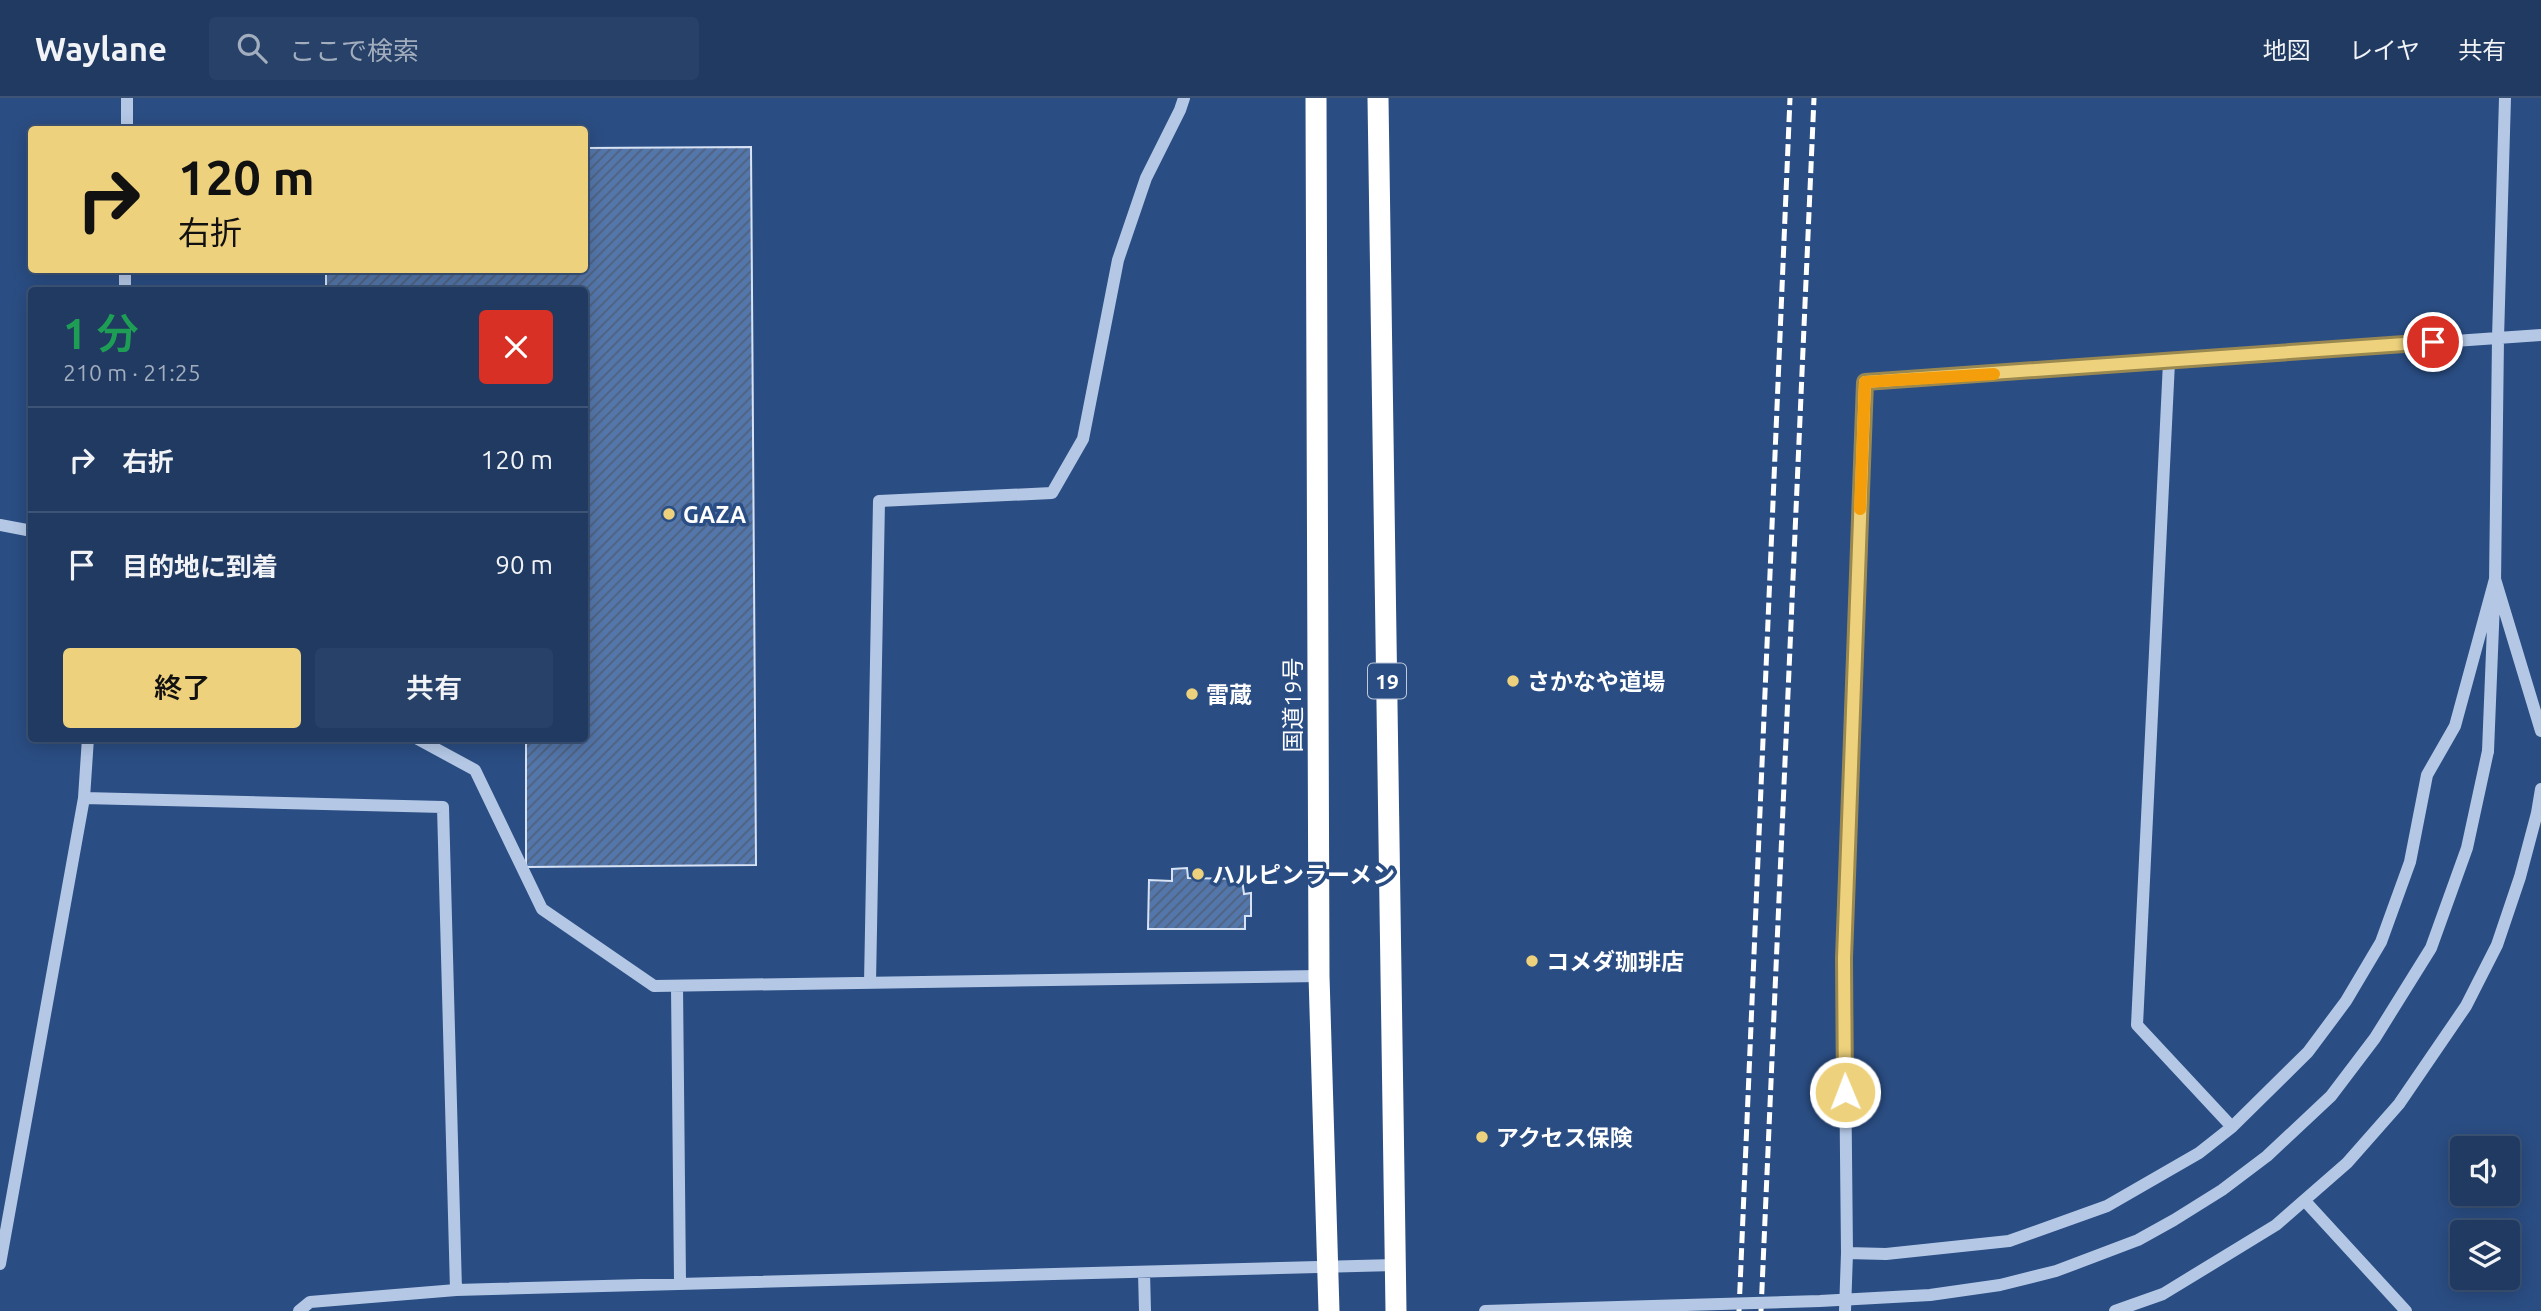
<!DOCTYPE html>
<html lang="ja">
<meta charset="utf-8">
<style>
:root{--surface:#203a62;--page:#284168;--text:#f1f3f6;--muted:#a2adbe;--line:#3d5477;--accent:#edd17c}
body{margin:0;font-family:Ubuntu,"Noto Sans JP",sans-serif;background:var(--page);color:var(--text);height:100vh;display:flex;flex-direction:column;font-size:26px;white-space:nowrap}
*{box-sizing:border-box;margin:0}
p{font-size:23px;color:var(--muted)}
.icon{flex:none;width:38px;height:38px;fill:none;stroke:currentColor;stroke-width:2;stroke-linecap:round;stroke-linejoin:round}
.map{position:relative;flex:1;overflow:hidden}
.side{position:absolute;left:28px;top:189px;width:560px;height:455px;display:flex;flex-direction:column;background:var(--surface);border-radius:7px;box-shadow:0 4px 18px #0003,0 0 0 2px var(--line)}
.side>*{flex:none}
.hud{position:absolute;left:28px;top:28px;width:560px;height:147px;border-radius:7px;box-shadow:0 4px 18px #0003,0 0 0 2px var(--line);background:#edd17c;color:#111;overflow:hidden}
.tools{position:absolute;left:2450px;top:1038px;display:grid;gap:14px}
.tools a{display:grid;place-items:center;width:70px;height:70px;border-radius:7px;background:var(--surface);box-shadow:0 4px 18px #0003,0 0 0 2px var(--line);font-size:35px}
.pin{position:absolute;display:grid;place-items:center;width:60px;height:60px;color:#fff;margin:-30px;border:4px solid #fff;border-radius:50%;box-shadow:0 2px 7px #0007}
.me{position:absolute;width:77px;margin:-38px;rotate:359deg;stroke-linejoin:round;filter:drop-shadow(0 0 5px #0008)}
.turn{display:flex;align-items:center;gap:24px;height:147px;padding:0 35px;font-size:32px}
.turn .icon{width:91px;height:91px;stroke-width:2.5}
.turn b{display:block;font-size:49px;line-height:60px}
.round{display:grid;place-items:center;flex:none;width:74px;height:74px;border-radius:7px;background:var(--page)}
.head{display:flex;align-items:center;justify-content:space-between;height:119px;padding:0 35px}
h1{font-size:42px;font-weight:600;line-height:52px;color:#1e9e55}
.button{display:flex;gap:14px;margin-top:auto;padding:14px 35px}
.button a{flex:1;height:80px;border-radius:7px;background:var(--accent);color:#111;font-size:28px;font-weight:600;line-height:80px;text-align:center}
.button a+a{background:var(--page);color:var(--text)}
ul{padding:0;list-style:none}
li{display:flex;align-items:center;gap:21px;height:105px;padding:0 35px;border-top:2px solid var(--line)}
li div{flex:1}
li b{display:block;font-size:26px}
li em{font-style:normal}
header{display:flex;align-items:center;gap:42px;box-sizing:border-box;height:98px;padding:0 35px;background:var(--surface);border-bottom:2px solid var(--line)}
header strong{font-size:33px}
nav{display:flex;gap:38px;margin-inline-start:auto;font-size:24px}
.search{width:490px;height:63px;background:var(--page);display:flex;align-items:center;gap:18px;box-sizing:border-box;padding:0 24px;border-radius:7px;color:var(--muted);font-size:26px}
.map>svg:first-child{display:block}
.building{fill:url(#building-hatch);stroke:#d7e3f5;stroke-width:2}
.lines{fill:none;stroke-linecap:round;stroke-linejoin:round}
.minor{stroke:#b4c8e6;stroke-width:12}
.highway{stroke:#fff;stroke-width:21}
.rail{stroke:#fff;stroke-width:5;stroke-dasharray:12 5;stroke-linecap:butt}
.minor-bridge{stroke:#b4c8e6;stroke-width:12}
.route-casing{stroke:#9a8851;stroke-width:18}
.route{stroke:#edd17c;stroke-width:12}
.slow{stroke:#f59e0b;stroke-width:12}
.poi-dot{fill:#edd17c;stroke:#2a4d83;stroke-width:2.5}
.labels{text-anchor:middle;dominant-baseline:central;stroke-width:7;stroke-linejoin:round;paint-order:stroke}
.shield{fill:#2a4d83;stroke:#bfcada;stroke-width:2}
.shield-label{font-size:21px;font-weight:bold;fill:#fff}
.poi-label{font-size:23px;font-weight:bold;fill:#fff;stroke:#2a4d83;text-anchor:start}
.street-label{font-size:23px;fill:#fff;stroke:#2a4d83}
</style>
<header>
<strong>Waylane</strong>
<div class="search"><svg class="icon" aria-label="search" viewBox="0 0 24 24"><circle cx="10" cy="10" r="6"/><path d="M15 15l6 6"/></svg>ここで検索</div>
<nav><a>地図</a><a>レイヤ</a><a>共有</a></nav>
</header>
<div class="map">
<svg width="2541" height="1213" viewBox="0 0 2541 1213">
<defs>
<pattern id="building-hatch" width="6" height="6" patternUnits="userSpaceOnUse" patternTransform="scale(1.75)"><rect width="6" height="6" fill="#5376ab"/><path d="M-1 1l2-2M0 6l6-6M5 7l2-2" fill="none" stroke="#50617c"/></pattern>
</defs>
<rect width="100%" height="100%" fill="#2a4d83"/>
<!-- building -->
<path class="building" d="M751,49L756,767L526,769V640H584V192H326V172H584V50Z
M1187,770L1188,780L1242,781L1244,796L1251,795V818H1245V831H1148L1149,782L1172,783V771Z"/>
<g class="lines">
<!-- minor -->
<path class="minor" d="M127,32V0
M125,192V172
M2169,264L2137,927L2232,1029
M0,427L32,433
M2495,481L2541,633
M2495,486L2498,240L2505,0
M416,640L475,672L542,811L654,888L1319,878
M2488,653L2494,504
M84,700L443,709L456,1192
M870,885L879,403L1052,395L1083,341L1118,162L1146,80L1180,12L1184,0
M677,888L680,1184
M2305,1103L2406,1213
M1847,1155L1886,1156L2009,1143L2107,1108L2199,1055L2232,1029L2308,954L2346,903L2381,844L2410,764L2427,677L2455,628L2495,481
M0,1166L84,700L88,640
M1144,1174L1145,1213
M299,1213L310,1204L456,1192L1395,1167
M1845,1213L1847,1155L1844,860L1865,284L2541,237
M2115,1213L2163,1196L2276,1127L2347,1065L2399,1006L2466,908L2497,847L2520,779L2537,715L2541,691"/>
<!-- highway -->
<path class="highway" d="M1316,0L1319,878L1329,1213
M1378,0L1396,1213"/>
<!-- rail -->
<path class="rail" d="M1739,1213L1790,0
M1761,1213L1814,0"/>
<!-- minor-bridge -->
<path class="minor-bridge" d="M1485,1213L1820,1203L1930,1197L2000,1187L2056,1173L2138,1142L2174,1122L2222,1092L2267,1058L2331,998L2375,940L2431,850L2467,750L2488,653"/>
</g>
<g class="lines">
<!-- route casing -->
<g class="route-casing">
<path id="route" d="M1845,994L1844,860L1865,284L2433,244"/>
</g>
<!-- route -->
<use href="#route" class="route"/>
<!-- slow -->
<path class="slow" d="M1860,411L1865,284L1994,276"/>
</g>
<!-- markers -->
<g class="poi-dot">
<circle cx="669" cy="416" r="7"/>
<circle cx="1513" cy="583" r="7"/>
<circle cx="1192" cy="596" r="7"/>
<circle cx="1198" cy="776" r="7"/>
<circle cx="1532" cy="863" r="7"/>
<circle cx="1482" cy="1039" r="7"/>
</g>
<g class="labels">
<!-- shield labels -->
<rect class="shield" x="1368" y="565.5" width="38" height="35" rx="5"/>
<g class="shield-label">
<text x="1387" y="583">19</text>
</g>
<!-- poi labels -->
<g class="poi-label">
<text x="683" y="416">GAZA</text>
<text x="1527" y="583">さかなや道場</text>
<text x="1206" y="596">雷蔵</text>
<text x="1212" y="776">ハルピンラーメン</text>
<text x="1546" y="863">コメダ珈琲店</text>
<text x="1496" y="1039">アクセス保険</text>
</g>
<!-- street labels -->
<g class="street-label">
<text transform="translate(1292 607) rotate(-90)">国道19号</text>
</g>
</g>
</svg>
<div class="tools">
<a><svg class="icon" aria-label="sound" viewBox="0 0 24 24"><path d="M4 9h4l5-4v14l-5-4H4zM17 9q2 3 0 6"/></svg></a>
<a><svg class="icon" aria-label="layers" viewBox="0 0 24 24"><path d="M12 4l9 5-9 5-9-5zM3 14l9 5 9-5"/></svg></a>
</div>
<div class="pin" style="left:2433px;top:244px;background:#d93025"><svg class="icon" aria-label="arrive" viewBox="0 0 24 24"><path d="M6 21V4h12l-3 4 3 4H6"/></svg></div>
<svg class="me" style="left:1845px;top:994px" viewBox="-20 -20 40 40"><circle r="17" fill="#edd17c" stroke="#fff" stroke-width="3"/><path d="M0-11L8 9 0 5-8 9z" fill="#fff"/></svg>
<div class="hud">
<div class="turn"><svg class="icon" aria-label="right" viewBox="0 0 24 24"><path d="M7 20v-9h11M14 6l5 5-5 5"/></svg><div><b>120 m</b>右折</div></div>
</div>
<section class="side">
<div class="head"><div><h1>1 分</h1><p>210 m · 21:25</p></div><a class="round" style="background:#d93025;color:#fff"><svg class="icon" aria-label="close" viewBox="0 0 24 24"><path d="M6 6l12 12M18 6L6 18"/></svg></a></div>
<ul>
<li><svg class="icon" aria-label="right" viewBox="0 0 24 24"><path d="M7 20v-9h11M14 6l5 5-5 5"/></svg><div><b>右折</b></div><em>120 m</em></li>
<li><svg class="icon" aria-label="arrive" viewBox="0 0 24 24"><path d="M6 21V4h12l-3 4 3 4H6"/></svg><div><b>目的地に到着</b></div><em>90 m</em></li>
</ul>
<div class="button"><a>終了</a><a>共有</a></div>
</section>
</div>
